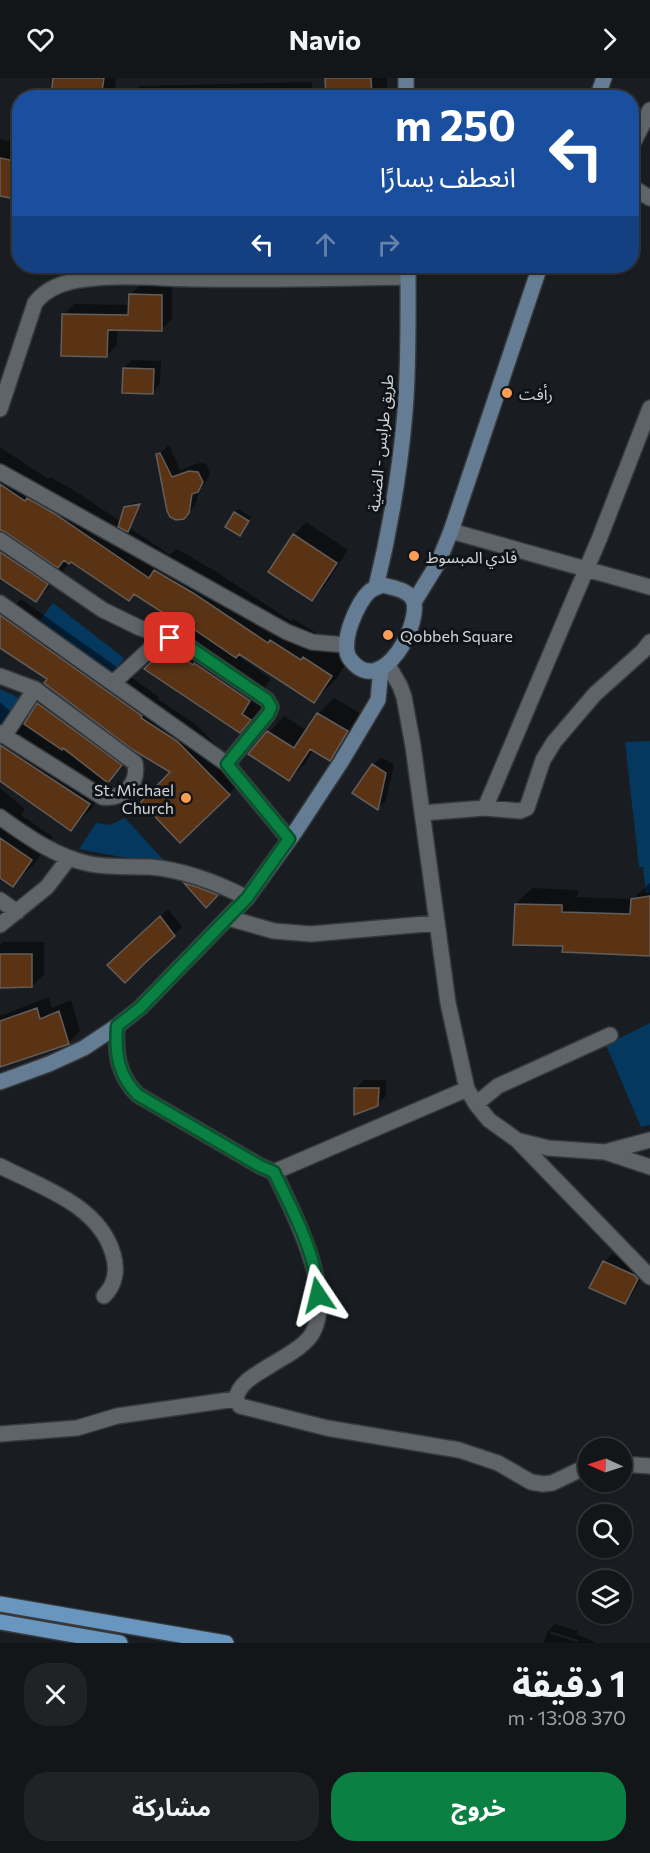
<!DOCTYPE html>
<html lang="ar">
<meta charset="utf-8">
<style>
:root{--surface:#131619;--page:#202326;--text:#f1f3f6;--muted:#9d9fa2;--line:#323538;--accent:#0b8043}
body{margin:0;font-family:Commissioner,"Noto Sans Arabic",sans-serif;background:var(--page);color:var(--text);direction:rtl;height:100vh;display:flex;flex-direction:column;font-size:22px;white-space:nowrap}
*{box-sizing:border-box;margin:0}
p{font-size:20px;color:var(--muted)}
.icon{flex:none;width:33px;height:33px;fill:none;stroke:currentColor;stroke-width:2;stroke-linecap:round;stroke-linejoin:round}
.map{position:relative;height:1565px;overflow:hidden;direction:ltr}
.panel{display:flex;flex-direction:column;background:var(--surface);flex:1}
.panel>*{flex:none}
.hud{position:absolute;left:12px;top:12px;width:627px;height:183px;border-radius:24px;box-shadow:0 2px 4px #0004,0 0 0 2px var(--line);direction:rtl;background:#1a4fa0;color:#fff;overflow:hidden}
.needle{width:39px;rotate:273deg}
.tools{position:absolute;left:578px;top:1360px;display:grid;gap:12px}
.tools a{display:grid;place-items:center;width:54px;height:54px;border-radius:50%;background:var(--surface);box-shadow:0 2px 4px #0004,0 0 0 2px var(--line);font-size:30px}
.pin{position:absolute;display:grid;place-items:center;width:51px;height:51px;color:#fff;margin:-26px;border-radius:12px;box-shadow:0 3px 9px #0006}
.me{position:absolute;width:66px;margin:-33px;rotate:350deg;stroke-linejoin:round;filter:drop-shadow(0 0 4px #0008)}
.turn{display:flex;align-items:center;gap:21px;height:126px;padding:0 24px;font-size:27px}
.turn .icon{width:78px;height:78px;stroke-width:2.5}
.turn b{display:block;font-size:42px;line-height:51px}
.lanes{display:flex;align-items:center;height:57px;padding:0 24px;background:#0003;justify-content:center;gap:30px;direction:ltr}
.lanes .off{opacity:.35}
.round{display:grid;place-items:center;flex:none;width:63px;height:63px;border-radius:24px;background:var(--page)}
.head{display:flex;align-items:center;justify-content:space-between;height:102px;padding:0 24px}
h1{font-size:36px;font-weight:700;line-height:45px}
.action{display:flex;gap:12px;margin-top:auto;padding:12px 24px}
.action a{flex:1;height:69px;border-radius:24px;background:var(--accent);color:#fff;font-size:24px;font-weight:700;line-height:69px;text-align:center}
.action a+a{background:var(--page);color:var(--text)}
header{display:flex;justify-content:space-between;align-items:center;height:78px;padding:0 24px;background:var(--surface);font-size:27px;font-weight:700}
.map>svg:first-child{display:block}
.green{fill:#04385e}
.shadow{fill:#0007;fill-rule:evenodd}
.building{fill:#5a3315;stroke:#635d59;stroke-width:1.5}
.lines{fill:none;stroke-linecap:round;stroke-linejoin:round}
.minor-casing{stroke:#36393c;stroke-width:18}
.secondary-casing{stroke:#36393c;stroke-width:18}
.primary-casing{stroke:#36393c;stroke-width:18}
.minor{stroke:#5f6469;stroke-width:15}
.secondary{stroke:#647d94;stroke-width:15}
.primary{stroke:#6996bf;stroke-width:15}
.route-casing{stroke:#07532c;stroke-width:15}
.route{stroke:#0b8043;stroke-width:10}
.poi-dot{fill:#fd9c55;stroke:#101418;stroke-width:2}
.labels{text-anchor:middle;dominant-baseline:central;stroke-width:6;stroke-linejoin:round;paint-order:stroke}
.poi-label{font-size:16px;fill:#d3d6d9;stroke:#101418;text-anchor:start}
.street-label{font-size:16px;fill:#d3d6d9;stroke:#101418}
</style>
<header><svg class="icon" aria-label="forward" viewBox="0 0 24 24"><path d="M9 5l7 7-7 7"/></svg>Navio<svg class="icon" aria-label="heart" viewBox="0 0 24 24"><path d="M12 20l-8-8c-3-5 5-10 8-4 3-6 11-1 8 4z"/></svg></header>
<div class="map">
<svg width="650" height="1565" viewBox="0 0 650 1565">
<rect width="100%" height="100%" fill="#191d21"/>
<!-- green -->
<path class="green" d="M53,525L124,580L112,598L38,545Z
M0,611L21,621L0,651Z
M650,663V815H646L643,789H639L625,664Z
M125,740L169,788L79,771L96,745L110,747Z
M650,945V1047L641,1049L606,967Z"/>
<!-- shadow -->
<path class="shadow" d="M55,0H116L115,10L106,20H52Z
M326,0H387V20H327Z
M312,4L313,20H128L140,8Z
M0,61L20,65V121L0,117Z
M141,206L172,207V241L161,252L117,251V267L107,277L64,236L74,226L130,227V217Z
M132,282L161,283L160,306L152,314L124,290Z
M169,367L180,392L199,385L206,386L210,395L206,404L199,411L196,426L184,440L158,377Z
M0,369L48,401L50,399L77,414L121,444L126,430L130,426L142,424L130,450L170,477L177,471L215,493L291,543L293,541L324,560L353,575L336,601L314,623L240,575L237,577L271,601L263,613L272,619L240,653L146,590L190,547L170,534L135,515L129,521L71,482L58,500L36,522L0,498Z
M238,431L251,439L243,453L235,435Z
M306,444L348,472L324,509L312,521L270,494L294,457Z
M21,521L159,619L158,621L195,646L247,698L180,763L173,694L137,672L109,702L111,703L93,729L71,751L0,699V624L25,647L39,626L54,611L49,601L0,568V544ZM63,668L71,674L69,676L61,671Z
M334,620L363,637L345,665L329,681L314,671L305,686L289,702L250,676L284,638L307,653L318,636Z
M381,679L394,687L386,722L378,730L354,714L373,687Z
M0,710L25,731L21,737L53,759L35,785L13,807L3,800L0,804Z
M193,798L224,809L214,820L189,811L186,805Z
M650,805V877L565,866L516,826L532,810L578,812L577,819L633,821Z
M168,831L182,849L174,857L109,887Z
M3,864H44V896L32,908L0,909V867Z
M49,919L52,930L71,922L80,953L68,965L0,987V938Z
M364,1002H386V1018L377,1026L356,1010Z
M612,1176L642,1189L645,1192L632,1217L624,1225L604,1184Z
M555,1546L578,1553L577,1556L596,1565H544L547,1554ZM550,1553L578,1562V1564L550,1556Z"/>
<!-- building -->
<path class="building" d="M53,0H104L101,20H51Z
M325,0H371L372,20H326Z
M0,80L20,84V122L0,118Z
M129,216L162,217V253L108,252L107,279L61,278L62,236L128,237Z
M123,290L154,291L153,316L122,315Z
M160,375L172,399L189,393L198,394L203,404L198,414L192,416L189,435L184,441L176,442L170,439L167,433L156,376Z
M0,406L25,423L27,420L55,436L149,500L154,492L193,515L268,565L270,562L301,582L303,579L332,598L314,625L239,576L236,580L170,535L168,538L134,516L129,523L71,484L69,486L64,482L58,490L5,454L0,452Z
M140,426L128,454L118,449L124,429Z
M234,434L249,443L240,458L225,449Z
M293,456L337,485L312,523L268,494Z
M0,474L48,506L36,524L0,500Z
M0,537L142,638L141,640L177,663L230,717L180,765L141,724L170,694L133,672L44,605L47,601L0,570Z
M167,569L193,587L194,585L250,623L242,636L251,642L240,655L144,591Z
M37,625L122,687L108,705L63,670L62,672L24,646Z
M317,635L348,653L330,683L310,671L289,703L248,676L267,653L294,670Z
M0,667L90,726L71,753L0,703Z
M372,686L386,695L378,732L352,715Z
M0,760L32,782L13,809L0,800Z
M184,805L197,809L218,817L206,830Z
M650,818V878L562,874L563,868L513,867L515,826L562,827V834L630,836L631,821Z
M160,838L175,858L145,885L125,905L107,887Z
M0,876H32V909L0,910Z
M37,930L40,941L59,933L69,966L0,989V943Z
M354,1010H379L378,1028L354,1037Z
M603,1183L634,1197L638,1201L625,1226L589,1210Z"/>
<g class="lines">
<!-- minor casing -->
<g class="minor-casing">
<path id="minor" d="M632,67L650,32
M632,109L650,120
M0,331L35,225C47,209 67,203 87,201C125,196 164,201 202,201C270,202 339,200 408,199
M0,394L287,554L312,564L346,567
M451,453L650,509
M0,462L103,532L140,550L182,564L267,622L271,629L268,636L227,686L0,525
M388,587L400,608L404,619L413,668L448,925L467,1011L476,1026L489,1042L517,1062L650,1199
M0,598L35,611L135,685C139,706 123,722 102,719L0,655
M113,605L164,558
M4,658L35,611
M227,686L289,761
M485,730L520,733L527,730L543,682L554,664L595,616L643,573L650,564
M422,735L485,730L600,459L650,330
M0,739C28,759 56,779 90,786C110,790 130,788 150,789C185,792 216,804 247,820
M0,822L17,834
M228,840L274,853L311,856L437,845
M0,847L47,809L69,780
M117,948C115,975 118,998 138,1017L260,1088L274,1094L467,1011
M476,1026L498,1008L610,957
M520,1063L548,1070L605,1074L650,1089
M605,1074L650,1062
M0,1088C41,1109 99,1127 113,1176C118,1192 115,1207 104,1218
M274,1094C292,1131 335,1213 313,1254C306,1268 284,1279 271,1287C257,1296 239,1304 236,1321L240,1328L327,1350L459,1372L498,1385L531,1404L543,1406L552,1405L588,1388
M0,1356L77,1350L117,1338L236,1321
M621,1386L650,1388"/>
</g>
<!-- secondary casing -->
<g class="secondary-casing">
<path id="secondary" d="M406,0V20
M597,20L604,0
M383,507C393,510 405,511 412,520C425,540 382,624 350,581C339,566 357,524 370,513C374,510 378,509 383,507Z
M376,509C390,452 400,393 405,334C409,286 408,236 408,188
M414,524L438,485L451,453L540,188
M0,1004L49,986L84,970L117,948L140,930L247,820L297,751L341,684L378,622L381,590"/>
</g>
<!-- primary casing -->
<g class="primary-casing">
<path id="primary" d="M0,1526L226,1565
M0,1544L120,1565"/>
</g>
<!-- minor -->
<use href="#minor" class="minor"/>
<!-- secondary -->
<use href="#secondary" class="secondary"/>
<!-- primary -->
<use href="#primary" class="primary"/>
</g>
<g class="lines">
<!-- route casing -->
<g class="route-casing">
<path id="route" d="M170,560L182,564L267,622L271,629L268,636L227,686L289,761L247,820L140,930L117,948C115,975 118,998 138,1017L260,1088L274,1094C292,1132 316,1174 318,1217"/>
</g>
<!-- route -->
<use href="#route" class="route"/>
</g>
<!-- markers -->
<g class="poi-dot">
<circle cx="507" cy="315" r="6"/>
<circle cx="414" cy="478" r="6"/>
<circle cx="388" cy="557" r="6"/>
<circle cx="186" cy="720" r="6"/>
</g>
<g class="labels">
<!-- poi labels -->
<g class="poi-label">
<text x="519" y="315">رأفت</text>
<text x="426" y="478">فادي المبسوط</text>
<text x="400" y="557">Qobbeh Square</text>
<text x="174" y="711" text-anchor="end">St. Michael<tspan x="174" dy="18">Church</tspan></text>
</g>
<!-- street labels -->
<g class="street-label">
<text transform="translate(380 365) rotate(-84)">طريق طرابس - الضنية</text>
</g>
</g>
</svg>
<div class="tools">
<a><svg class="needle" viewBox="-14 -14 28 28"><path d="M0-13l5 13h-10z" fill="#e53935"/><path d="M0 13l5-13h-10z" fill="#9d9fa2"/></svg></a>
<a><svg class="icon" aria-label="search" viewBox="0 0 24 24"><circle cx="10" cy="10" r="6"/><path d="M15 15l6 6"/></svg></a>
<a><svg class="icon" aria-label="layers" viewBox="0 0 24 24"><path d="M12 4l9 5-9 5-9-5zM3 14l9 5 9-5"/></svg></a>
</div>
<div class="pin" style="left:170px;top:560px;background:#d93025"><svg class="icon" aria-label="arrive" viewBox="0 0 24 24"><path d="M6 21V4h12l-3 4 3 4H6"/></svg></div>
<svg class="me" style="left:318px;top:1217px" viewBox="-20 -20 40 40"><path d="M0-17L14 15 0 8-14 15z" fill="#0b8043" stroke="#fff" stroke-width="4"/></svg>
<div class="hud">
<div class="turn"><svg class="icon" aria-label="left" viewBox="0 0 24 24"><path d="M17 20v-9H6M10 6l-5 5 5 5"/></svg><div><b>250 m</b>انعطف يسارًا</div></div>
<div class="lanes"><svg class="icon" aria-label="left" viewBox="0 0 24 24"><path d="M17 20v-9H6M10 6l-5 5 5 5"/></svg><svg class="icon off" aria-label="ahead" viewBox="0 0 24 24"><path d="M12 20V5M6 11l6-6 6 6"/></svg><svg class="icon off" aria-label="right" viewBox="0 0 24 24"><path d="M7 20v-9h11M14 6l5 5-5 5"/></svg></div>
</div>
</div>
<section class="panel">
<div class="head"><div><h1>1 دقيقة</h1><p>370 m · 13:08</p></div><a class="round"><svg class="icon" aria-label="close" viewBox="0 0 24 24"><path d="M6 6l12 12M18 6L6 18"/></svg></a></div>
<div class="action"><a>خروج</a><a>مشاركة</a></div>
</section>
